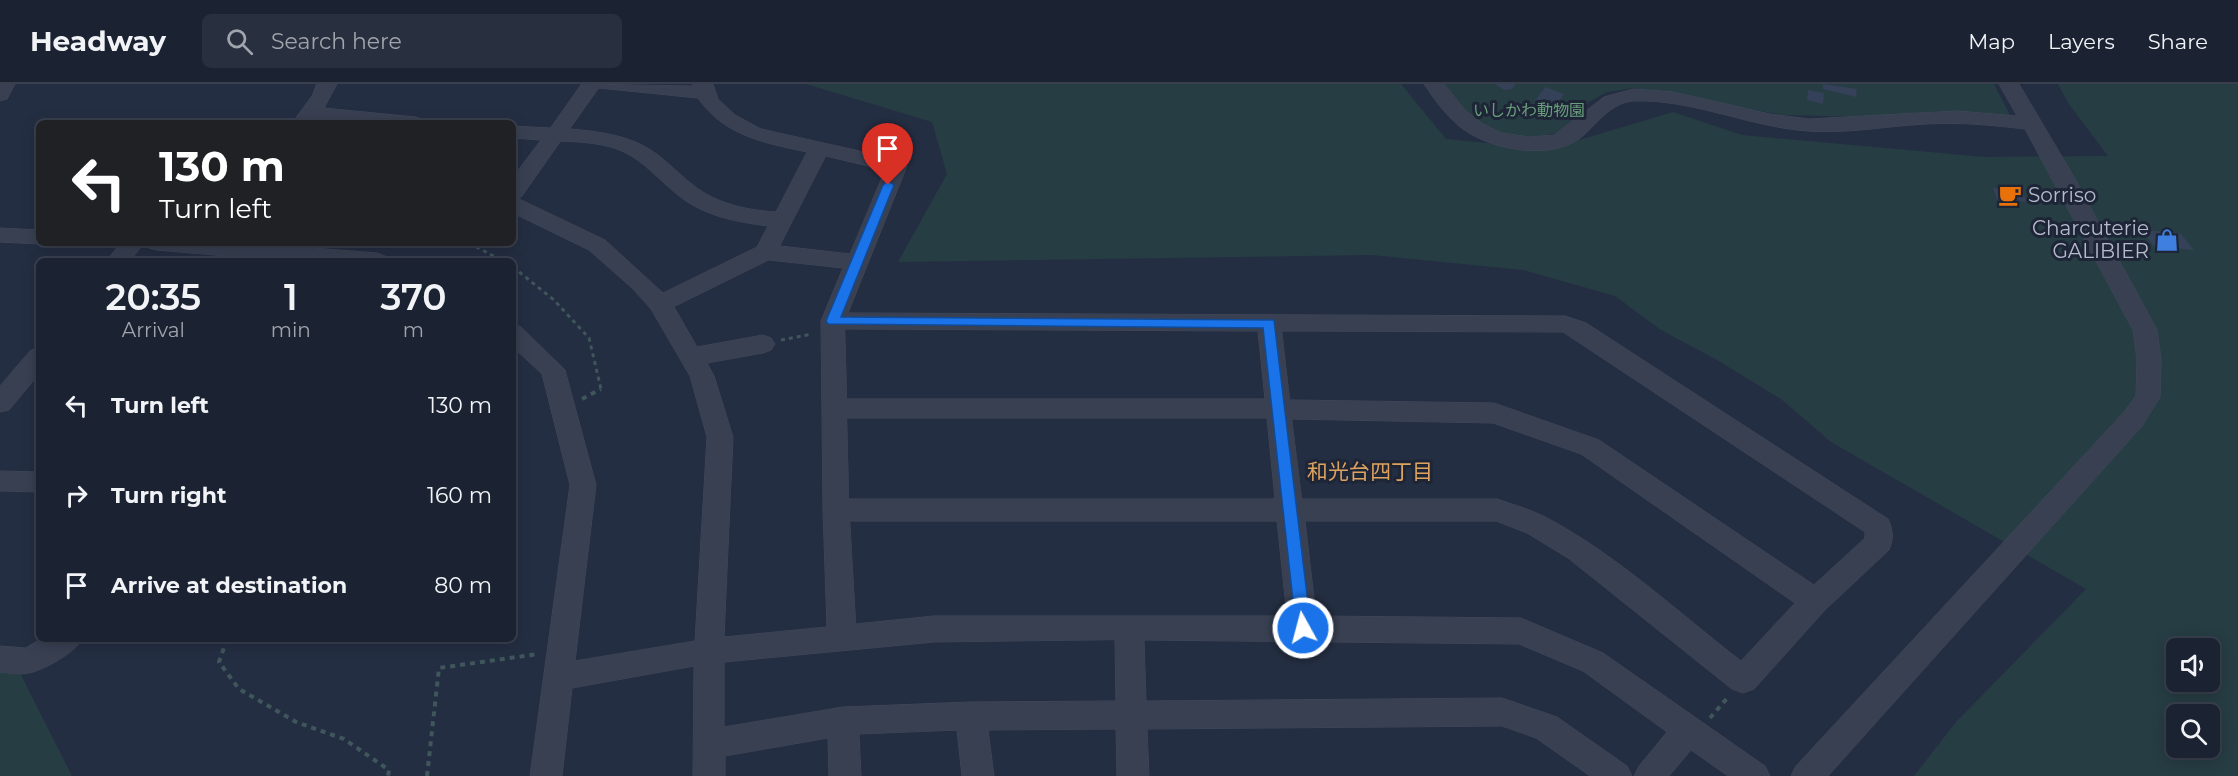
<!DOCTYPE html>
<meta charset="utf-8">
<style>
:root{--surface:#1b2232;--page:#282f3e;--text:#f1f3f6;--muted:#a0a4ac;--line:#393f4d}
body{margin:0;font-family:Montserrat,"Noto Sans JP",sans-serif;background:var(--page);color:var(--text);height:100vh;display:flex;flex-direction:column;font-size:22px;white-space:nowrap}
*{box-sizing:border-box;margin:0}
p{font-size:20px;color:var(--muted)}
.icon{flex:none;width:33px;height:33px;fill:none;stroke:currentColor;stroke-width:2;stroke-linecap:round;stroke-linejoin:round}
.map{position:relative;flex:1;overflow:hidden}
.panel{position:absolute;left:36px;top:174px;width:480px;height:384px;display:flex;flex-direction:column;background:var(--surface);border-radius:9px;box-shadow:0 3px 15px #0003,0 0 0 2px var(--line)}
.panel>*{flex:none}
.hud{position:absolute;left:36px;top:36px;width:480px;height:126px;border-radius:9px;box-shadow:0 3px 15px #0003,0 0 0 2px var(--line);background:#202124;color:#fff;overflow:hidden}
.fabs{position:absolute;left:2166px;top:554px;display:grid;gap:12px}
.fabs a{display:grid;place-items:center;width:54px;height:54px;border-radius:9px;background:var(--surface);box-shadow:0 3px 15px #0003,0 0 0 2px var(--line);font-size:30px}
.pin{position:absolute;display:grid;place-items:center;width:51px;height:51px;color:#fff;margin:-62px -26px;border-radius:50% 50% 50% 0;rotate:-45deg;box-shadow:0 0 6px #0007}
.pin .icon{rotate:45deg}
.me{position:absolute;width:66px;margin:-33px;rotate:353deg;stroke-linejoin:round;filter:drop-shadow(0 0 4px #0008)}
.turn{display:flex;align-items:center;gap:21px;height:126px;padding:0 24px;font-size:27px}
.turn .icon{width:78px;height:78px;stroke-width:2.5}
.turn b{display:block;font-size:42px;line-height:51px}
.eta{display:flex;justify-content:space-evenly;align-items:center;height:102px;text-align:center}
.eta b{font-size:36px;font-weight:600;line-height:42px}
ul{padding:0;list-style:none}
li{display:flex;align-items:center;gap:18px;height:90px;padding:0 24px}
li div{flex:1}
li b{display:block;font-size:22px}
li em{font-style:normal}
header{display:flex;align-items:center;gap:36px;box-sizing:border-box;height:84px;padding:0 30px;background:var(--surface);border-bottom:2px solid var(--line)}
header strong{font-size:28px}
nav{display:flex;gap:33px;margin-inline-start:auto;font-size:21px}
.search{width:420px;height:54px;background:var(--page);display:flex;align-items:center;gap:15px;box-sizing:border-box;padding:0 21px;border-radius:9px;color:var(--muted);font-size:22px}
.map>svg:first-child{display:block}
.green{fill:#263d43;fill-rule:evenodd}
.building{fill:#354158}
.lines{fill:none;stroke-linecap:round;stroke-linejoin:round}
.minor-casing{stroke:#42495b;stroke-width:1}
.path-far1{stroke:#3f565b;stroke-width:3;stroke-dasharray:4 4;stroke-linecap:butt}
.path{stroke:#3f565b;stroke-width:4;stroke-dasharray:5 5;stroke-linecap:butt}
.minor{fill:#384052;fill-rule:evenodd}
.route{fill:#1a73e8;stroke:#114b97;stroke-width:1.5}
.labels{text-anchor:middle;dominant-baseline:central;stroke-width:6;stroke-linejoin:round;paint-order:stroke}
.far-park-label{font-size:16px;fill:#6a9f7c;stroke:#1d2537}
.poi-label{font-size:20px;fill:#b5bbcc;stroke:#1d2537;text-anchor:start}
.neighbourhood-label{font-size:21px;fill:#dda35f;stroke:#1d2537}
</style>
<header>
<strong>Headway</strong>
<div class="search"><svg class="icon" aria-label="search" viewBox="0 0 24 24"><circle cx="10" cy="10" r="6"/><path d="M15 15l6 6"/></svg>Search here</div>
<nav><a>Map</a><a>Layers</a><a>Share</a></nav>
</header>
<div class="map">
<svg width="2238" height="692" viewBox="0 0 2238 692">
<rect width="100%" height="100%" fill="#242e42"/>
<!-- green -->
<path class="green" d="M806,0H1401L1446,55L1549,65L1673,28L1742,51L1985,73L2108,72L2068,19L2058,0H2238V692H1914L1956,638L2086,505L1831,358L1781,315L1717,276L1661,246L1615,212L1523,186L1372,171L898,178L947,90L932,38ZM2176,564H2210V597H2176ZM2176,630H2210V663H2176Z
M1444,0H1994L2011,33L1942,27L1871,33L1783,31L1634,4L1607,8L1589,18L1577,33L1557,49L1535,53L1502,51L1479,41L1460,25Z
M17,583L72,692H0V586Z"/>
<!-- building -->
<path class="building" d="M1495,0H1514L1515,1L1512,5L1504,6Z
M1823,0L1857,5L1856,13L1823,5Z
M1545,3L1564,10L1550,31L1530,24Z
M1808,6L1824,9L1823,20L1807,16Z
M1993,104L2022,107L2027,118L1997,115Z
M2143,146L2180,149L2194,166L2153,162Z"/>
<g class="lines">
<!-- minor casing -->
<g class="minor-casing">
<path id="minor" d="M0,0H15L7,15L0,17Z
M317,0H337L324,24L415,33L422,35L425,39H351L315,36L312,39H292L312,12Z
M582,0L693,2V0H713L718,15L735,31L761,45L904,77L907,82L848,229L1565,232L1586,239L1888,435C1893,446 1894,455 1889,466L1825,526L1754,605L1743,609L1732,605L1568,474L1527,449L1496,437H1305L1316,532L1521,534L1603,569L1765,682L1770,692H1728L1691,666L1669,692H1634L1639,682L1667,648L1583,587L1519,560L1144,556L1146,617L1502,614L1557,633L1627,682L1632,692H1590L1536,654L1502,642L1147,645L1149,692H1117L1116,645L988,646L994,692H962L957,646L859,650L861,692H829L828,654L725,672V692H693L694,582L572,604L562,692H530L570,401L542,290L513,263V240L521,243L565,286L596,401L575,577L695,557L707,353L690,292L651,225L632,204L589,166L513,129V93L541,56L513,54V42L550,44ZM599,4L698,14C724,52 765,59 807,68L776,128C746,126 717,120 693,101C676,88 662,71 642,61C620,50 594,47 570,45ZM561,57C582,58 605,59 624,68C645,78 660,97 678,111C703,132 737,138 768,142L757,163L663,209L605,156L517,114L521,113ZM826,72L885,86L850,170L780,162ZM769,176L843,184L821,237L823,426L827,543L724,553L733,353L714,292L707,279L763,269L771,266L775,260L771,254L763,251L697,263L674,223ZM845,245L1258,247L1265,315H847ZM1282,247L1563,248L1865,448V454L1814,501L1599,356L1494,319L1290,316ZM847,334H1267L1275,415H849ZM1292,335L1493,339L1581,370L1795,519L1741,577C1679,529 1618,472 1549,435C1533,426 1514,421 1497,415H1302ZM850,437H1277L1287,532H934L856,540ZM1115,556L1116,617L971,618L843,623L724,643V578L934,558Z
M1424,0H1444L1465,26L1483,40L1502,49L1530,53L1554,51L1604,13L1633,5L1673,8L1770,30L1809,35L1956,27L2017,32L1999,0H2019L2074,93L2157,246L2161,275L2160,313L2142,342L1828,692H1791L1796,682L2124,328L2136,312L2137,275L2133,246L2025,45C1992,41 1959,38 1926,40C1886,42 1847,50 1808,47C1749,43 1693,15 1634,17C1610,18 1596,42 1579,55C1548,77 1486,65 1459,42C1445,30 1434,15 1424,0Z
M0,144L39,146V159H44L39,160L0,158Z
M121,159H144L130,177H107Z
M146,159H249L377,169L385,172L388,177H284L157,166L149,164Z
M39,264V290L9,326L0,328V302L30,267Z
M0,387L39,388V408L0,407Z
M41,555H82C76,568 44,586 29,589C21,591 9,589 0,588V562L25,564Z"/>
</g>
<!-- path-far1 -->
<path class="path-far1" d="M469,159L503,177
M513,183L554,216L589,254L601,305L599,306
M781,256L812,250"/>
<!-- path -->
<path class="path" d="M582,315L601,305
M227,555L219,578L239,605L296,638L344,655L389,686L388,692
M1710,634L1729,612
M427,692L439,584L538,570"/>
<!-- minor -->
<use href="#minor" class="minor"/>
</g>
<!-- route -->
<path class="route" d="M888,97L894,101L841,233L1274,236L1311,544L1309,549L1303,551L1296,544L1263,244L828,240L826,237L883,101Z"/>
<!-- icons -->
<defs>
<g id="cafe-bare" transform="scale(1.8)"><path d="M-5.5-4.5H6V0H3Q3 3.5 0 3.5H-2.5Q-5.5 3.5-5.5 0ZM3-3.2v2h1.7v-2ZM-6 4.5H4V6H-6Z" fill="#e8710a" stroke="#1d2537" stroke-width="2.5" paint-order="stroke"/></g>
<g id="shop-bare" transform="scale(1.8)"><path d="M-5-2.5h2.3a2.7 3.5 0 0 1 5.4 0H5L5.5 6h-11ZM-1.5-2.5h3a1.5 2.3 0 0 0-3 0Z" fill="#3f7fe0" stroke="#1d2537" stroke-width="2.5" paint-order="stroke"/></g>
</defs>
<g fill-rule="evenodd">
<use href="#cafe-bare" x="2010" y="111"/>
<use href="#shop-bare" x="2167" y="156"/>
</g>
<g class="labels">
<!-- far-park labels -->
<g class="far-park-label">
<text x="1529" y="26">いしかわ動物園</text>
</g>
<!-- poi labels -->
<g class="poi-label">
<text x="2028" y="111">Sorriso</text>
<text x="2149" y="144" text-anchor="end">Charcuterie<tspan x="2149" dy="23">GALIBIER</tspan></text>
</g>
<!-- neighbourhood labels -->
<g class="neighbourhood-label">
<text x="1370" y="387">和光台四丁目</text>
</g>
</g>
</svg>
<div class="fabs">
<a><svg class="icon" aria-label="sound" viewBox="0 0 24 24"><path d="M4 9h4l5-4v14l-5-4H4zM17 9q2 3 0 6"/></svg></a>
<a><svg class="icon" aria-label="search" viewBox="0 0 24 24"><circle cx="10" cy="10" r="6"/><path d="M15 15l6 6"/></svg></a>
</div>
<div class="pin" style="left:888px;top:101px;background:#d93025"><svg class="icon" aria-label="arrive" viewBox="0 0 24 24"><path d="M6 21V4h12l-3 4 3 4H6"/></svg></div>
<svg class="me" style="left:1303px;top:544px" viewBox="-20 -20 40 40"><circle r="17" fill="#1a73e8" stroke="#fff" stroke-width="3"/><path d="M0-11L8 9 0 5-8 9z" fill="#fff"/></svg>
<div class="hud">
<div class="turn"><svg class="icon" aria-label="left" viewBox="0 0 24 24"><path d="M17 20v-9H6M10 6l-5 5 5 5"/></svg><div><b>130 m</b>Turn left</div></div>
</div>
<section class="panel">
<div class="eta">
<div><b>20:35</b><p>Arrival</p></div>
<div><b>1</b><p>min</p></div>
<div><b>370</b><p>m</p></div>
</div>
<ul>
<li><svg class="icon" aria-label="left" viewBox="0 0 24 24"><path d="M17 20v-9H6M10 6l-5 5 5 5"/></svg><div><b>Turn left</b></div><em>130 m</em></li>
<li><svg class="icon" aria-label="right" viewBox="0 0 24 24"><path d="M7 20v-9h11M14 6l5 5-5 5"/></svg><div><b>Turn right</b></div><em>160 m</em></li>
<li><svg class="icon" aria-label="arrive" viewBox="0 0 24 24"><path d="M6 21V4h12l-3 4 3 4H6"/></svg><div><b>Arrive at destination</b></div><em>80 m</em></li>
</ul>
</section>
</div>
